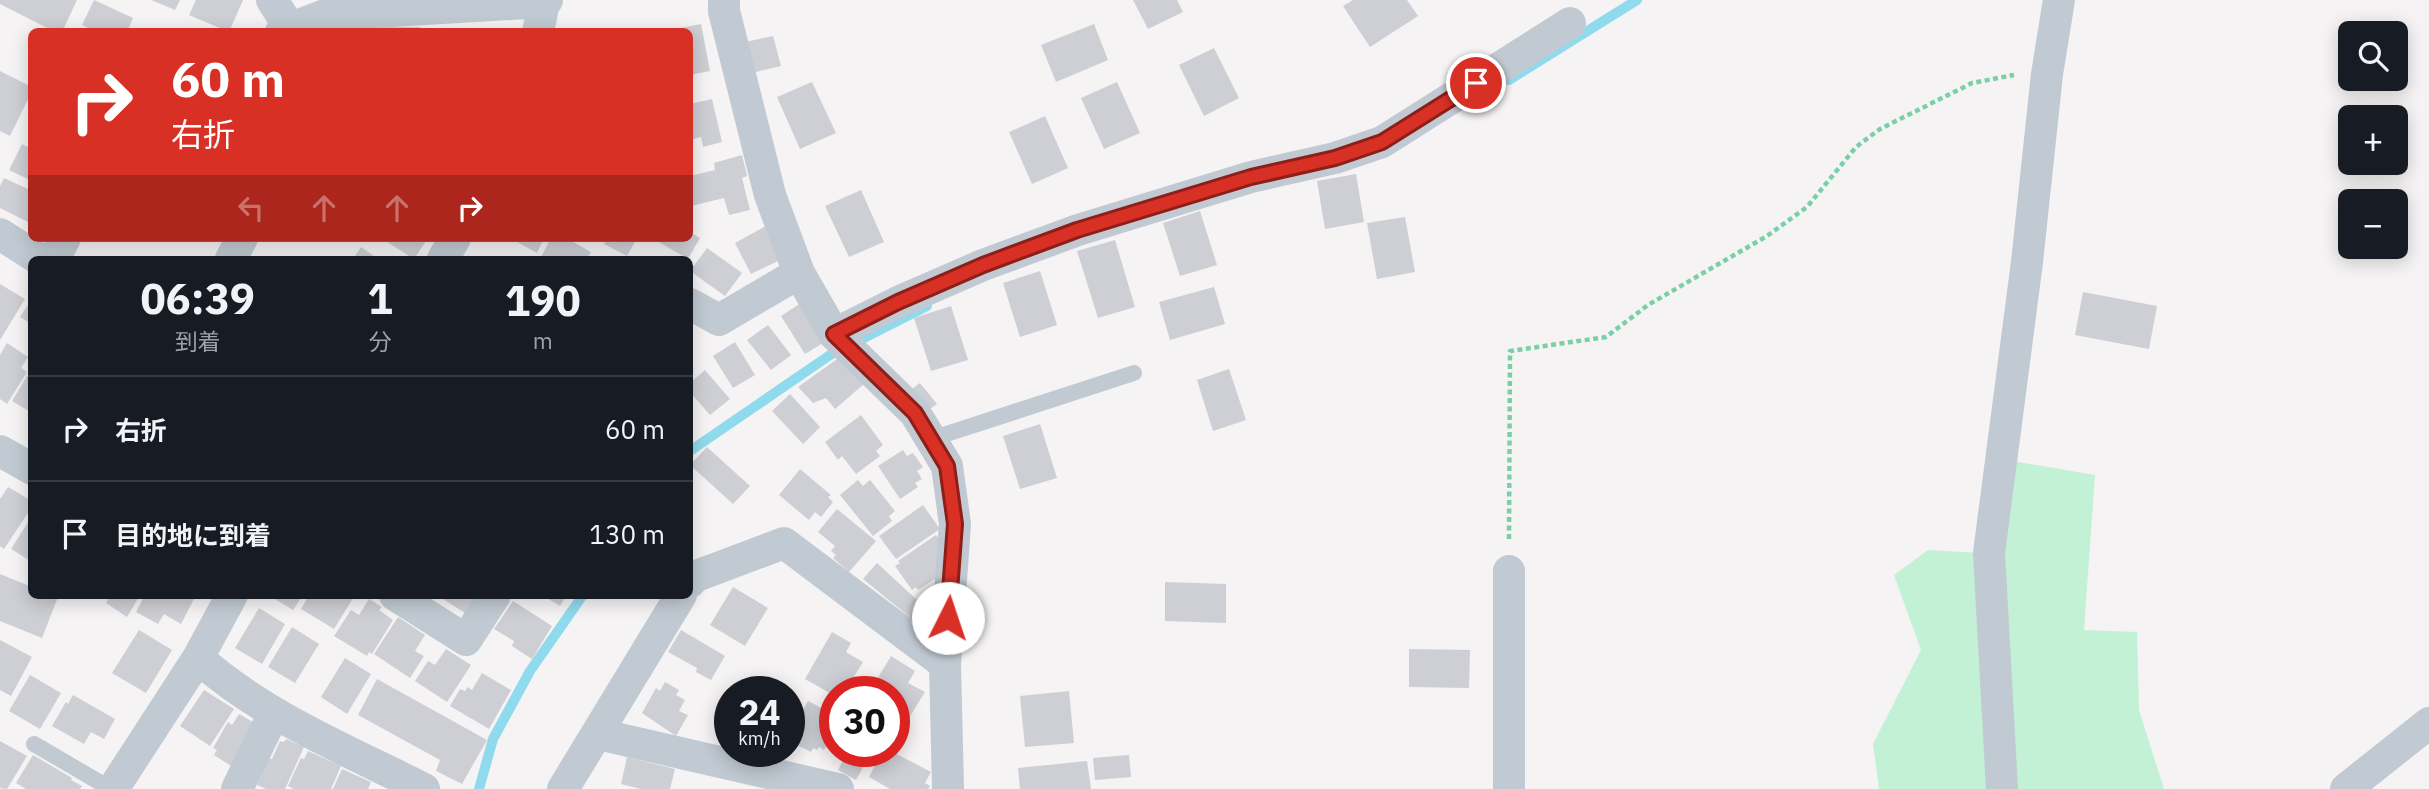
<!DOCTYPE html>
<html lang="ja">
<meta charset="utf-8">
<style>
:root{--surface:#171b24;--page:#242831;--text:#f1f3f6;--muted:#9ea1a6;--line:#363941}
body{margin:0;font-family:"IBM Plex Sans","Noto Sans JP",sans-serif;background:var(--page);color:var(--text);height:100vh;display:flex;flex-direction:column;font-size:26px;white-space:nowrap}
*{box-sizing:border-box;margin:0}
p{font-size:23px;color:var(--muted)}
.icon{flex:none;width:38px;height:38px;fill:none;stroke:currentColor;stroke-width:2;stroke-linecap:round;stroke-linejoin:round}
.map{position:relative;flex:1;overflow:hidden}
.panel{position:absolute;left:28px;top:256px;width:665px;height:343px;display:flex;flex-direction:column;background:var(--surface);border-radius:10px;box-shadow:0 4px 18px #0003}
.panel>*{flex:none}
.guide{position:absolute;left:28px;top:28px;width:665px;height:214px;border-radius:10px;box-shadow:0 4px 18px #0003;background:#d93025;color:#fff;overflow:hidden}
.buttons{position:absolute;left:2338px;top:21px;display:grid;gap:14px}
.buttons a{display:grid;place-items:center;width:70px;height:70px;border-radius:10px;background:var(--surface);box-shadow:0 4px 18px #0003;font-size:35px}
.speed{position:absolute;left:714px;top:676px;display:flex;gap:14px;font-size:35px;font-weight:700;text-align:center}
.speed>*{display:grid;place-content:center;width:91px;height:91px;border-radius:50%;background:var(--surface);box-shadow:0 4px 18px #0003;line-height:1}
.speed small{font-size:18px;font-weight:400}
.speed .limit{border:10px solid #d22;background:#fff;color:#111}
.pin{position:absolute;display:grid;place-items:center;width:60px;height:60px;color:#fff;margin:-30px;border:4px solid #fff;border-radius:50%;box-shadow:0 2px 7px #0007}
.me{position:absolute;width:77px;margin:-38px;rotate:4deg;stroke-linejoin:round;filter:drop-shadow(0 0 5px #0008)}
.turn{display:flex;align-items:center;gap:24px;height:147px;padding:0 28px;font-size:32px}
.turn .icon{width:91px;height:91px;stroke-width:2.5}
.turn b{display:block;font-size:49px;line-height:60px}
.lanes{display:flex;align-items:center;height:66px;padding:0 28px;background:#0003;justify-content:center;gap:35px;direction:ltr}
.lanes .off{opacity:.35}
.eta{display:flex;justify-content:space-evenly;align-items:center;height:119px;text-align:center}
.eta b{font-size:42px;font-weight:700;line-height:49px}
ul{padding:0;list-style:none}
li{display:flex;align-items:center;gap:21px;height:105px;padding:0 28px;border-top:2px solid var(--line)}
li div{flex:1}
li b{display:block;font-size:26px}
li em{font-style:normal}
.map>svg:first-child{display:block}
.green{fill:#c3f1d5}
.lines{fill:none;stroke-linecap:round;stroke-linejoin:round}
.stream{stroke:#90daee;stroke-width:10}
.building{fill:#cdcfd5}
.path{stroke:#7ad0a6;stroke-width:4.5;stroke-dasharray:5 3.5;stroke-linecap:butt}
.lane{stroke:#c1cad2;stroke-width:16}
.street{stroke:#c1cad2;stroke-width:32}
.route-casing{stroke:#8d1f18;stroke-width:18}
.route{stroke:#d93025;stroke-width:12}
</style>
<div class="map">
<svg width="2429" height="789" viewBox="0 0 2429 789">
<rect width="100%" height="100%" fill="#f5f3f3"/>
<!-- green -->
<path class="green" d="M2012,461L2095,475L2084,630L2137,632L2139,710L2164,789H1879L1873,744L1921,650L1894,575L1928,550L1999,554Z"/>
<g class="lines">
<!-- stream -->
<path class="stream" d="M1509,80L1637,0
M690,451L830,355L927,306
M479,789L493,739L530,671L583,595"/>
</g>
<!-- building -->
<path class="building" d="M0,0H77L62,32H55L0,4Z
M94,0L133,18L127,32H95L82,25Z
M151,0H180L175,10Z
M196,0H243L229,32L189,15Z
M1133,0H1177L1183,12L1148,29Z
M1353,0H1407L1418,16L1370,47L1343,6Z
M701,24L710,71L690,75V32L670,30Z
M1094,24L1108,60L1056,82L1041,45Z
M378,27H420V32H378Z
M773,36L781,66L752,73L745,42Z
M1214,48L1239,98L1204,116L1179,65Z
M0,71L32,87V91L10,136L0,131Z
M812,82L836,133L800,149L777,97Z
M1117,82L1140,133L1104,149L1081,98Z
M712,99L722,142L703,147L701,137L690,140V104Z
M1045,116L1068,168L1032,184L1009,132Z
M22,144L32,149V181L9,170Z
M742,155L747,176L742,178L750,210L729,215L724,198L691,206L690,176L715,170L714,163Z
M1356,174L1364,222L1325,229L1317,181Z
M4,178L32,191L30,223L0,208V186Z
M861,190L884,242L849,257L825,206Z
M1200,211L1217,265L1180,276L1163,223Z
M1405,217L1415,272L1377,279L1367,223Z
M766,226L782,259L751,274L735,243Z
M690,232L700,238L688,259L652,238H690Z
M381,238H428L414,259Z
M510,238H544L537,253Z
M551,238H566L591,252L587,259H545L541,257Z
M608,238H637L627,256L604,244Z
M1115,240L1135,307L1098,318L1077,251Z
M361,247L378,259H353Z
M707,248L742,273L725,296L690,271Z
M1040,271L1057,325L1020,337L1003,283Z
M0,284L25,299L0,340Z
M1214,287L1225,324L1170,340L1159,302Z
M2083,292L2157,306L2149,349L2075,335Z
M32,299V324L20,317Z
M801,303L826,341L805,354L781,316Z
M951,306L968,360L931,371L914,318Z
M768,325L791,355L771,370L747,340Z
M735,342L755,375L733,388L713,356Z
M7,343L28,357L21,368L27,372L7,404L0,399V355Z
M840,357L864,384L835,409L826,398L813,403L798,387Z
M1229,369L1246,420L1213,431L1197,380Z
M705,370L730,399L710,415L690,392V383Z
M29,373L32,375V413L12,401Z
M920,383L937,404L926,412L909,391Z
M790,394L820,427L803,444L772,411Z
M861,415L883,445L876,451L880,456L856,474L842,456L838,460L825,442Z
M1040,424L1057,478L1020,489L1003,436Z
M707,447L750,486L733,504L690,465Z
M903,450L907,456L913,453L923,467L917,471L922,479L915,483L918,487L900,499L878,466Z
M800,469L831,495L828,497L833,502L821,517L815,512L809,520L779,495Z
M858,480L863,486L870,480L895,511L889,516L892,521L873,536L840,495Z
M8,487L32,501V507L4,549L0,546V499Z
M923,505L940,529L896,559L879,536Z
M837,509L876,541L849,572L833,558L836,555L831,551L835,546L818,532Z
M32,516V562L11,549Z
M936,535L945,547L939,576L918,590L916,587L912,590L895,566L900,563L898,561Z
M877,563L917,600L915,602L922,608L912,619L863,579Z
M0,574L32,587V595L58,597L42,638L0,621Z
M1165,582L1226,584V623L1165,621Z
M733,587L768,608L745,646L710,625Z
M111,595H140L127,617L106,603Z
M145,595H196L181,624L164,614L158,624L136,612Z
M277,595H303L293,610L275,599Z
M309,595H355L334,629L301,609Z
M437,595H477L465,613Z
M542,595H567L560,606Z
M369,599L382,607L379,610L393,620L372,654L369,652L367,656L334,636L351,610L359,615Z
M513,601L552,626L532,659L512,646L514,641L494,629Z
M259,608L285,624L262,664L235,648Z
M398,617L425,635L415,651L424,656L410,678L374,654Z
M292,627L319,644L295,683L268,667Z
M139,630L172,650L146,693L112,673Z
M681,630L725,656L711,680L696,672L697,668L668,652Z
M832,632L851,643L846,652L863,662L845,691H835V696L805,679Z
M0,640L32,657L11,696L0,690Z
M446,649L471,665L447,702L415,681L428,661L435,665Z
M1409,649L1470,650L1469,688L1409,687Z
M891,656L915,671L908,683L925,692L907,721L894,713V691H870Z
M345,658L371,674L347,714L321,697Z
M482,673L511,690L489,729L450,706L460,689L465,691L468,687L472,690Z
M30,675L61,693L40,729L9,711Z
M377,679L487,740L462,784L436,771L440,760L358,715Z
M665,682L679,690L676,695L685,700L679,711L688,715L676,736L642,713L656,688L660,691Z
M204,690L234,709L210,746L180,726Z
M1069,691L1074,743L1025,747L1020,696Z
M73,695L115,719L104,739L91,732L84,744L52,726L66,702L68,704Z
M808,701L835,715V731L824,750L819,747L817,750L813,748L811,752L789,741V735Z
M239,714L256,724L234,768L214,755L217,750L213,748L228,722L232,725Z
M286,739L304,747L285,789H266L257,785L268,758L272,759L280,741L284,742Z
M0,741L27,756L7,789L0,788Z
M308,751L341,766L331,789H294L288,786L301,758L304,759Z
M843,751H872L856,780L838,770L847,753Z
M882,751H891L931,772L925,783L930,786L928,789H890L869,777Z
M33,755L72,778L71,780L82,786L80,789H26L16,783Z
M1129,755L1131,777L1095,780L1093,758Z
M627,757L675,769L670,789H641L621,784Z
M1087,761L1091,789H1020L1018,768Z
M342,769L371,782L368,789H333Z"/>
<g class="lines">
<!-- path -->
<path class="path" d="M1509,539L1510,351L1606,337L1648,305L1767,236L1807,207L1856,147L1880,129L1972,83L2014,75"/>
<!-- lane -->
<path class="lane" d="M931,439L1134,373
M34,744L111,789"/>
<!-- street -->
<path class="street" d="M272,0L290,28
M724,0V11L770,195L799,273L834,334L915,413L947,466L955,524L945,664L948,789
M281,32L325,15L544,2
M538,32L544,2L547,0
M0,234L39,259
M54,259L65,238
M231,259L242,238
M443,259L455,238
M690,304L719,320L799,273
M834,334L898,302L983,265L1078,230L1251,177L1335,158L1382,142L1570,23
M0,451L32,469
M690,582L691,578L784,543L945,664
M395,595L466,640L495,595
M198,658C263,716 347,750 424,789
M598,734L838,789
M113,789L198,658L232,595
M237,789L274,713
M563,789L681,595
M1509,789V571
M2002,789L1989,553L2027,262L2047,74L2059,0
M2346,789L2429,723"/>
</g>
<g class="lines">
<!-- route casing -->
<g class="route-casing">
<path id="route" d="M948,618L955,524L947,466L915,413L834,334L898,302L983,265L1077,230L1251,177L1335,158L1382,142L1476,83"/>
</g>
<!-- route -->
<use href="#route" class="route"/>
</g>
</svg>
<div class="buttons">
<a><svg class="icon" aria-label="search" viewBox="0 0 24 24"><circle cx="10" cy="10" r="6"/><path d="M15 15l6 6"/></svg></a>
<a>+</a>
<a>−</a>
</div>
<div class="speed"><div>24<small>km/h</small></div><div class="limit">30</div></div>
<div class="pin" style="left:1476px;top:83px;background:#d93025"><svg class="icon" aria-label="arrive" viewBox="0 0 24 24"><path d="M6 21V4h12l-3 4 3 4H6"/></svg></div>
<svg class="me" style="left:948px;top:618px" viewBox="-20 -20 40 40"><circle r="19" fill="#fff"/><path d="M0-13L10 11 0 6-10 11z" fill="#d93025"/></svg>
<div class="guide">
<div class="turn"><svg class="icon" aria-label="right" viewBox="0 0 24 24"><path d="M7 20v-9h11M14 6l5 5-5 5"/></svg><div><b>60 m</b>右折</div></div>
<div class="lanes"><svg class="icon off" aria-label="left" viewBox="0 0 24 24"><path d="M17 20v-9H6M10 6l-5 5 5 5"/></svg><svg class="icon off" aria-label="ahead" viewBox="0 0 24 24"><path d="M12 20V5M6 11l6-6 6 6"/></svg><svg class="icon off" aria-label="ahead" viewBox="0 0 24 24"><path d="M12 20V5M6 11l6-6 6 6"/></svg><svg class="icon" aria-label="right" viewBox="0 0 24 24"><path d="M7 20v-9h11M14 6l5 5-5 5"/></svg></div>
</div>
<section class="panel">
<div class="eta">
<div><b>06:39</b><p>到着</p></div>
<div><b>1</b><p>分</p></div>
<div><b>190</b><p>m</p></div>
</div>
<ul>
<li><svg class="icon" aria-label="right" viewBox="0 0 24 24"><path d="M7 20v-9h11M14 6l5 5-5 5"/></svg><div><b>右折</b></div><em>60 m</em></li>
<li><svg class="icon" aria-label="arrive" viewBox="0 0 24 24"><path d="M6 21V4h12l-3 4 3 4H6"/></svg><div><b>目的地に到着</b></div><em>130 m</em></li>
</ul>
</section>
</div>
